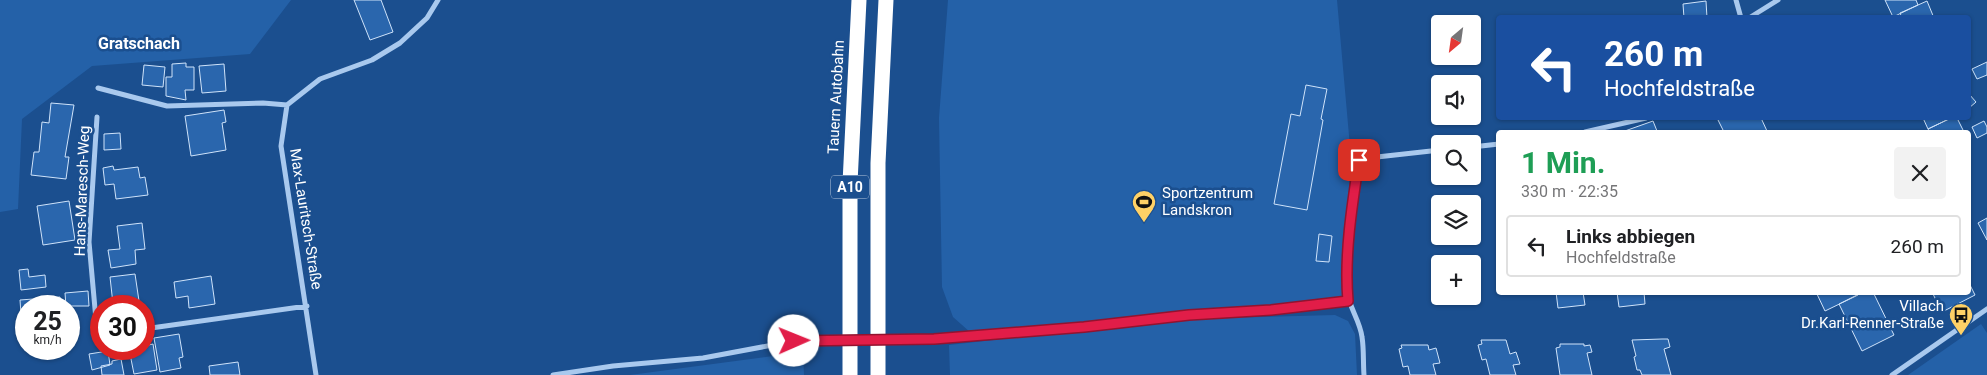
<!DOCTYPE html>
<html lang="de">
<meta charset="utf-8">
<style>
:root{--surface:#fff;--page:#f2f2f2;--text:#202124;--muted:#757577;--line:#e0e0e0}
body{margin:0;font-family:Roboto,sans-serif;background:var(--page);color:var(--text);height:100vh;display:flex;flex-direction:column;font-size:19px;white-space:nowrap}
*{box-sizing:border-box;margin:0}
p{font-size:16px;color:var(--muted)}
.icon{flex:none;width:28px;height:28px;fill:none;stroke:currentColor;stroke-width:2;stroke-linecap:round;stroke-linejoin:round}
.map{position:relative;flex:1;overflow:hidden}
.sheet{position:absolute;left:1496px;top:130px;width:475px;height:165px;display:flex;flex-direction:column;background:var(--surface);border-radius:5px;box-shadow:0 1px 4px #0004}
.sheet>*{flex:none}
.guide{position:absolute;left:1496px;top:15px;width:475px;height:105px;border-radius:5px;box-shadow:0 1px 4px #0004;background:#1a4fa0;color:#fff;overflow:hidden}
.needle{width:32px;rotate:209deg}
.tools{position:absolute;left:1431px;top:15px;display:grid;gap:10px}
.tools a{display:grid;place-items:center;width:50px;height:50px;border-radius:5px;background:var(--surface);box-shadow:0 1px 4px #0004;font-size:25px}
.speed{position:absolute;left:15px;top:295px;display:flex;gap:10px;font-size:25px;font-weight:700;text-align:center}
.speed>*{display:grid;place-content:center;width:65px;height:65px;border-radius:50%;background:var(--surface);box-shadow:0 1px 4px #0004;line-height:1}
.speed small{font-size:12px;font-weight:400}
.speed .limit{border:8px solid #d22;background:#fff;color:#111}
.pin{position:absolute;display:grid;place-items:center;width:42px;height:42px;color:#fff;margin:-21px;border-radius:10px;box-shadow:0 2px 8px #0006}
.me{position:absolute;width:55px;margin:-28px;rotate:89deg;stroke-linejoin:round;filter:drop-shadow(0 0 4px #0008)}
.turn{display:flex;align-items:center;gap:18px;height:105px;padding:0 25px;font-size:22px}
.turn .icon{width:65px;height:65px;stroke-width:2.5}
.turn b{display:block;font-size:35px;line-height:42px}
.round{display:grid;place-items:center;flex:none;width:52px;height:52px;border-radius:5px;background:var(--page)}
.headline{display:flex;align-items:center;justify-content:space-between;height:85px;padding:0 25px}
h1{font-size:30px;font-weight:700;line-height:38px;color:#1e9e55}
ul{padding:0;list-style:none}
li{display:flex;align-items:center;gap:15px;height:62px;margin:0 10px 8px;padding:0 15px;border:2px solid var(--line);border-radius:5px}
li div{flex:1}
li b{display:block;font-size:19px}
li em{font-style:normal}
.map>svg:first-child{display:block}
.green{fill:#2461a8}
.building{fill:#2a66ad;stroke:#cfe3fa}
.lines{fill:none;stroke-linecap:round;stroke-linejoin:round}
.minor{stroke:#a9c9ee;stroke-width:5}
.motorway{stroke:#fff;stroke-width:15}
.minor-bridge{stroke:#a9c9ee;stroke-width:5}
.route-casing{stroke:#92132f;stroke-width:12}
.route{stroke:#e11d48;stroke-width:9}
.labels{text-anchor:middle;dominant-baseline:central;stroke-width:5;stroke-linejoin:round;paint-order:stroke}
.shield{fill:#1b4f8f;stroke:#bbcadd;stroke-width:1}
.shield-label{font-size:14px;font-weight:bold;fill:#fff}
.street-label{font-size:15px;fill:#fff;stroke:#1b4f8f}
.poi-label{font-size:15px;fill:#fff;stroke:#1b4f8f;text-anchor:start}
.neighbourhood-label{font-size:16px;font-weight:bold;fill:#fff;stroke:#1b4f8f}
</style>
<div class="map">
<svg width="1987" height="375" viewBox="0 0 1987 375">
<rect width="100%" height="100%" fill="#1b4f8f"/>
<!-- green -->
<path class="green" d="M0,0H291L250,54L92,66L22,119L18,209L0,212Z
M948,0H1337L1351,158L1342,302L1076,326L970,332L953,317L942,287L939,118Z
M1335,315L1348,321L1355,334L1357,375H950L949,345L1182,319Z
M1981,324L1987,333V375H1908Z
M803,352L804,375H630Z"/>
<!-- building -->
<path class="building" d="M354,0H381L393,32L370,40Z
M1885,0H1916L1918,5L1893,17Z
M1706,1L1707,18H1684L1683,4Z
M1927,1L1934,18H1902L1900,13Z
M1987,62V75L1977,79L1972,69Z
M186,63V67H194V90H185L186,100L166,96V77H172V64Z
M224,64L226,91L202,93L199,66Z
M144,65L165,67L163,87L142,85Z
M1306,85L1327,89L1321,119L1323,120L1307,210L1274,204L1291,114L1300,116Z
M1969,94L1976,102L1969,108Z
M51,103L74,105L65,157H69L66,179L31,175L34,152H39L42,122L49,123Z
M224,110L226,122L222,123L226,150L191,156L185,116Z
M1717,118H1761L1767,131L1724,132Z
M1923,118H1951L1928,129Z
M1951,118H1957L1964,132H1930L1928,129Z
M1653,121L1657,131L1653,132H1622Z
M1984,121L1987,127V133L1977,138L1972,127Z
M120,133L121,149L104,150V134Z
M113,166L114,170L138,167L140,178L145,177L148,195L116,199L114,184L105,185L103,168Z
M69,201L75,240L43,245L37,206Z
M1987,218V240L1978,223Z
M142,223L145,249L135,250L136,264L111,268L108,250L120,249L117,226Z
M1319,234L1332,236L1329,262L1316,261Z
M28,269L29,277L45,275L46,287L21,290L19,270Z
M135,274L139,301L135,302L136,306H117L116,304H113L110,277Z
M211,276L215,304L189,308L188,296L176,298L174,282Z
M1969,283L1975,295L1942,312L1932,292H1969Z
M88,291L89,306H66L65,293Z
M1556,292H1583L1585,305L1558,308Z
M1617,292H1644L1645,304L1619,307Z
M1816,292H1857L1858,295L1825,311Z
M1863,292H1873L1894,335L1862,351L1839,304Z
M60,297V306H26V314H21L20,300Z
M179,334L183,357L179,358L181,368L160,372L154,338Z
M1662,339H1668L1670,347L1664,349L1671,375H1642L1640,370H1637L1634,357L1636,356L1632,340Z
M1481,340H1506L1510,354L1516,352L1520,364L1513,365L1516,375H1490L1486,359L1482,360L1478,345L1482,344Z
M153,344L157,370L134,374L129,349H144V346Z
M1560,344H1584V346L1590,345L1592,352L1587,353L1592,375H1560L1556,348L1560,347Z
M1401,345H1428L1429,350L1436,348L1440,363L1433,364L1436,375H1410L1408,366L1403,367L1399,349L1402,348Z
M108,351L110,365L92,370L89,354Z
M121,359L124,375H102L101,366L112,364V361Z
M238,362L240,375H210L209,366Z"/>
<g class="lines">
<!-- minor -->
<path class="minor" d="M1736,0L1741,18
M1749,18L1778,0
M98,88L167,106L263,103L287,105
M97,117L89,242L96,320L101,323
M1585,132L1646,118
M1472,147L1499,144
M144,329L307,306
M934,339L1084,327L1189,315L1271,310L1348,301
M316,375L281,146L287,105L320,79L372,60L400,43L427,18L438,0
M553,375L613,366L703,358L794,341
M1364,375C1363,362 1364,349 1362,337C1360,320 1348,306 1347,290C1345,248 1353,201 1359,159L1440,150
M1892,375L1987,309"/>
<!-- motorway -->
<path class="motorway" d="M850,375V183L859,0
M878,375V163L886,0"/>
<!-- minor-bridge -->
<path class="minor-bridge" d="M794,341L934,339"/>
</g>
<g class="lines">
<!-- route casing -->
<g class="route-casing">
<path id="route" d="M794,341L934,339L1084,327L1189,315L1271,310L1348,301C1344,256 1352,205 1359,160"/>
</g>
<!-- route -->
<use href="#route" class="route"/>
</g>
<!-- icons -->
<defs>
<g id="stadium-pin" transform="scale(1.25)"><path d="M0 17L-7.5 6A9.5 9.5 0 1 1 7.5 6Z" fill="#ffd166" stroke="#1b4f8f"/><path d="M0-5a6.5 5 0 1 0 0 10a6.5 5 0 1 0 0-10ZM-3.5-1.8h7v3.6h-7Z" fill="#111"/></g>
<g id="bus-pin" transform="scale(1.25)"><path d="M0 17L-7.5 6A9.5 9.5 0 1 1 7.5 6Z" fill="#ffd166" stroke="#1b4f8f"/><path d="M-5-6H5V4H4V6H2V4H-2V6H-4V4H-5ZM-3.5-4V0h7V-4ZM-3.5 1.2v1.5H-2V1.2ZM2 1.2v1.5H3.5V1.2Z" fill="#111"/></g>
</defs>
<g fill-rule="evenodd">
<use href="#stadium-pin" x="1144" y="202"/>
<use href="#bus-pin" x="1961" y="315"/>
</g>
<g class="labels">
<!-- shield labels -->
<rect class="shield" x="831" y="175.5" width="38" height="23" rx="4"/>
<g class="shield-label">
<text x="850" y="187">A10</text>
</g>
<!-- street labels -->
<g class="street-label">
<text transform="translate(836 97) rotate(-87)">Tauern Autobahn</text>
<text transform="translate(82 191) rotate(-88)">Hans-Maresch-Weg</text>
<text transform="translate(306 219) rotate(81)">Max-Lauritsch-Straße</text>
</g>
<!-- poi labels -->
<g class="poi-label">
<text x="1162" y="193">Sportzentrum<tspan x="1162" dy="17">Landskron</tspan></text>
<text x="1944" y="306" text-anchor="end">Villach<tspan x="1944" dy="17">Dr.Karl-Renner-Straße</tspan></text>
</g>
<!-- neighbourhood labels -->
<g class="neighbourhood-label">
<text x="139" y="43">Gratschach</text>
</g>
</g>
</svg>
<div class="tools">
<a><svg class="needle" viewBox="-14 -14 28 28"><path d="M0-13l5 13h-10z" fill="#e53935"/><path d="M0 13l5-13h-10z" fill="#757577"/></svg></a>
<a><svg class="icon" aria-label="sound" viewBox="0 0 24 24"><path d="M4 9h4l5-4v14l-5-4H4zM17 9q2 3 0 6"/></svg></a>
<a><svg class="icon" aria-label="search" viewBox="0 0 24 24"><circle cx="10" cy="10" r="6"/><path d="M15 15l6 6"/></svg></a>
<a><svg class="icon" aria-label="layers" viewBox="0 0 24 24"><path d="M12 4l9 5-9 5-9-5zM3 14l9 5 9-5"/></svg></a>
<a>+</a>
</div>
<div class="speed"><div>25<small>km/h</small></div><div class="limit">30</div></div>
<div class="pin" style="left:1359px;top:160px;background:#d93025"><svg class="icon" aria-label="arrive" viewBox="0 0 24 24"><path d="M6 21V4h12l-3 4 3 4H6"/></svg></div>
<svg class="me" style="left:794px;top:341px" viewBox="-20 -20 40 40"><circle r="19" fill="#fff"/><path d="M0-13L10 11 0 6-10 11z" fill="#e11d48"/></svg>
<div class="guide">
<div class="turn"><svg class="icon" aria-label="left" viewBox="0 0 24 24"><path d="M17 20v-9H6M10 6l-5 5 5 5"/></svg><div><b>260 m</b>Hochfeldstraße</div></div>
</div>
<section class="sheet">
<div class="headline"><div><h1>1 Min.</h1><p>330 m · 22:35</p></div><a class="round"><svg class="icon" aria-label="close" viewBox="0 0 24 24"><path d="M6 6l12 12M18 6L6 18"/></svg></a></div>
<ul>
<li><svg class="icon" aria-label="left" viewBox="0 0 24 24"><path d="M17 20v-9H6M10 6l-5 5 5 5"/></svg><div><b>Links abbiegen</b><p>Hochfeldstraße</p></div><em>260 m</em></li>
</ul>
</section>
</div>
